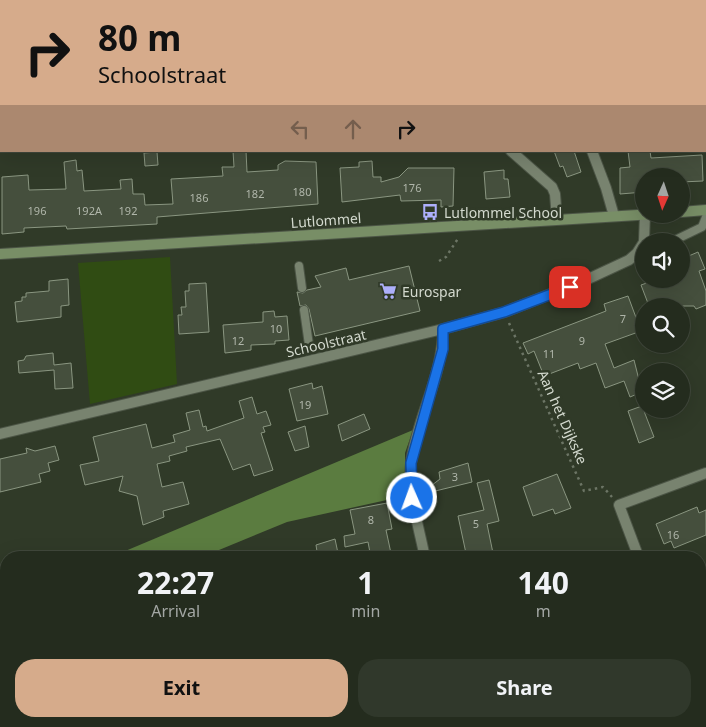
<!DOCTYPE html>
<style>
:root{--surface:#242c1e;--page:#30382b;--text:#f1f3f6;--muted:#a3a7a4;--line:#41483c;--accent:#d6ab8b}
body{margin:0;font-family:"Noto Sans",sans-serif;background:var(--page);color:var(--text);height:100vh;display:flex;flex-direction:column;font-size:19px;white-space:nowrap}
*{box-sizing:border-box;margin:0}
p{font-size:16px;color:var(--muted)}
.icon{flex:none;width:28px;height:28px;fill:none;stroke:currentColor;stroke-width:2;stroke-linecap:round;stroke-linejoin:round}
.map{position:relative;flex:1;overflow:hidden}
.drawer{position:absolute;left:0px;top:551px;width:706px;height:176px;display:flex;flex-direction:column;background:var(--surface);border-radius:20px 20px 0 0;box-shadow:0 5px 20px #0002,0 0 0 1px var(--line)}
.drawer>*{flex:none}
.guide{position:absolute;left:0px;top:0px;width:706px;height:152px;box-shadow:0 5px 20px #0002,0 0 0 1px var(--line);background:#d6ab8b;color:#111;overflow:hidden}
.needle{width:32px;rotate:183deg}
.controls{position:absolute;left:635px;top:168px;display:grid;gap:10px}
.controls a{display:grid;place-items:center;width:55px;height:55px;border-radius:50%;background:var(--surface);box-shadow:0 5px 20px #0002,0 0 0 1px var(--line);font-size:25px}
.pin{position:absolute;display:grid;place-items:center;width:42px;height:42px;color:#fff;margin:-21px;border-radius:10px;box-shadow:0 2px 8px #0006}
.me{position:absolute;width:55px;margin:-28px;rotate:358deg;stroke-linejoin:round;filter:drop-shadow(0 0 4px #0008)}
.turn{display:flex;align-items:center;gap:18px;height:105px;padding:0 15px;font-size:22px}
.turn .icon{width:65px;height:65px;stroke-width:2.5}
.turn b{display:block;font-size:35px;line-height:42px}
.lanes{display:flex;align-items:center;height:48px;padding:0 15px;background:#0003;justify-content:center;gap:25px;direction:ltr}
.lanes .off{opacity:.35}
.eta{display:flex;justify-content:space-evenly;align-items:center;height:85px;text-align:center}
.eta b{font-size:30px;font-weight:700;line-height:35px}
.cta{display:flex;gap:10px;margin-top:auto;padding:10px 15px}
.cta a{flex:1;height:58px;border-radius:20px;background:var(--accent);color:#111;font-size:20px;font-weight:700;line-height:58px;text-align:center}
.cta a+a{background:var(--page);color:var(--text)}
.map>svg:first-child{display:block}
.green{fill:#304c13}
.forest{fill:#5b7c40}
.building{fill:#454f3d;stroke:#8a9681}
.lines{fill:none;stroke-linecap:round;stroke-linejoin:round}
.lane-casing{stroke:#4c5546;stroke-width:10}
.street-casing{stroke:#4c5546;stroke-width:12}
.secondary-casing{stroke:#4c5546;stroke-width:12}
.path{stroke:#6c7565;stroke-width:2.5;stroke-dasharray:2.5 4;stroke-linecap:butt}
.lane{stroke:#78836f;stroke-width:8}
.street{stroke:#78836f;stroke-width:10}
.secondary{stroke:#788e66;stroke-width:10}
.route-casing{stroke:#114b97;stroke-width:12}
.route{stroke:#1a73e8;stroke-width:9}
.labels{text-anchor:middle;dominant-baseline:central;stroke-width:5;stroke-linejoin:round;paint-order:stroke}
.number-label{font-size:11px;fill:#b0b6aa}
.poi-label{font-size:14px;fill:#d3d9ce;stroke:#303a28;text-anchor:start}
.street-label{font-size:14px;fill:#d3d9ce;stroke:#303a28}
</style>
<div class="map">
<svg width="706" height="727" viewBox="0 0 706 727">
<rect width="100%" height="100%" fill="#303a28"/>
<!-- green -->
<path class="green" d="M0,0H115L1,1V26Z
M170,257L177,384L90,404L78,263Z
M124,721H217L219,727H111Z
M233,721H319L321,727H235Z
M348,721H451L453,727H350Z"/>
<!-- forest -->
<path class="forest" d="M413,430L405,453V496L287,522L202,557H111Z
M6,601V635L0,638V604Z
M98,721H124L111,727H100Z
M348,721L350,727H321L320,724Z"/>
<!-- building -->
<path class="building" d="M233,151H246L247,172L278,170V165L285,161L316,162L318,204L157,217V224L67,229L66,226L24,228V232L2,234V177L28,175L29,190L66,189L64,162L76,160L77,171L82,170L84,191L121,189L120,180L132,179L133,194H144L145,205L173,204L171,179L223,176L222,167H234Z
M554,151H574L581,172L567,177L563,166L560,167Z
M628,151H650L651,158L702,155L703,181L681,182V176H644V192L620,194V168L630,167Z
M157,152L158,165L145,166L144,153Z
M372,161L373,177H381V182L399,177L408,168H454L453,206L441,207V200L401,201L400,195L342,202L340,168L359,167V162Z
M504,170V179H508L510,197L486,199L484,172Z
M698,252L705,269L699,271L706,291V305L696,309L694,306H649L641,285L658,279H681V263L685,262L684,258Z
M409,266L420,311L315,336L309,309L306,305L300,306L297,292L303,293L307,290L321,287L315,276L346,268L349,280Z
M68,279L69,305L61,306V317L17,322L15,302L22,301V297H26V293L49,291V281Z
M206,283L209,332L179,334L178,315H182L181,307H186L185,291H189V284Z
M628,296L641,331L605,344L614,368L634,360L642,392L630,397L624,381L605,388L596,363L580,369L578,363L544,376L534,351L528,354L523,343L606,311L604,304Z
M274,311L275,317L287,316L289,340L275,341V344L251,345V350L225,353L223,325L263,322V312Z
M53,353L54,365L71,363L73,388L55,389L54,370L19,373L18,361L24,360L26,356Z
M312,383L313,389L322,386L328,414L297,421L289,389Z
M252,397L257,414L266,411L271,425L263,427L265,432L261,433L273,470L254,476L250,464L233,470L220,439L186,447L187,451L169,456L170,461L157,464L162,487L183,482L189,504L163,511L164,517L143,525L137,496L119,491L123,476L85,485L80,465L99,461L93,437L146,424L152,448L175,442L173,435L190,430L186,413L199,410L203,427L206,426L207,431L244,418L239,401Z
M642,406L654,437L639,443L628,411Z
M364,414L370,429L342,441L338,425Z
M305,426L309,447L295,451L288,432Z
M55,446L59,460L48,463L50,471L39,474L41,482L0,492V459L27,453L26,448L35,451Z
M468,463L472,482L419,495L440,479L439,472Z
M557,474L571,508L555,514L553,509L533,516L523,487Z
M489,480L499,521L487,524L494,558H467L458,516L484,510L477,483Z
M387,503L392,529L386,530L392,558H371L368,542L345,547L344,536L355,534L350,510Z
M697,507L699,513L706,510V535L674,548L671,541L664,544L656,524Z
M335,539L339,558H318L316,545Z"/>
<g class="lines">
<!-- lane casing -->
<g class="lane-casing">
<path id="lane" d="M673,241L702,227L706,217
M299,266L302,288
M304,310L309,345"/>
</g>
<!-- street casing -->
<g class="street-casing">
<path id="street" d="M326,0L327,1
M535,0V1
M511,151L552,187L555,194L557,219
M592,151L606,188L614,216
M644,241L645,214
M0,434L443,329L505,312L586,280L629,260L637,253L644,242
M425,558C419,527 408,494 411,463C417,417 443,376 443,329
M639,558L619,505L706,473
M700,649L706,647
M700,713L705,727
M460,721L461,727"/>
</g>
<!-- secondary casing -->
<g class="secondary-casing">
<path id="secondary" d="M681,212L706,210
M0,254L654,214"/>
</g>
<!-- path -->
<path class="path" d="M439,261L446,257L459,237
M509,323L584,491L603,487L612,497"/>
<!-- lane -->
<use href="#lane" class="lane"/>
<!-- street -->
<use href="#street" class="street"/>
<!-- secondary -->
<use href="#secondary" class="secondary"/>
</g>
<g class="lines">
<!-- route casing -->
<g class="route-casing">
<path id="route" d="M412,498L411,463L443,349V329L504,312L570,287"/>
</g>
<!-- route -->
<use href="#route" class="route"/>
</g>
<!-- icons -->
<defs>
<g id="bus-bare" transform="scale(1.35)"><path d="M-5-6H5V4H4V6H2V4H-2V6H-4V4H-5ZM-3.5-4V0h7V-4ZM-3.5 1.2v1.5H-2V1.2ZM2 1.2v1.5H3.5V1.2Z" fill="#adaffb" stroke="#303a28" stroke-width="2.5" paint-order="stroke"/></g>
<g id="supermarket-bare" transform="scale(1.35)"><path d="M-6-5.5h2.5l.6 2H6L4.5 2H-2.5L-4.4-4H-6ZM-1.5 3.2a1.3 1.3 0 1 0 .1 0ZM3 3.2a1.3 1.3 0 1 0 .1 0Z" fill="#adaffb" stroke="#303a28" stroke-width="2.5" paint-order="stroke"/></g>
</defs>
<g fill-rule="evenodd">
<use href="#bus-bare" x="430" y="212"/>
<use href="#supermarket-bare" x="388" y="291"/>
</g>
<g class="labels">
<!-- number labels -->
<g class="number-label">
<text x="412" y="187">176</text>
<text x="302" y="191">180</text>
<text x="255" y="193">182</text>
<text x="199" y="197">186</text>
<text x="37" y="210">196</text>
<text x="89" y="210">192A</text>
<text x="128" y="210">192</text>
<text x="623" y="318">7</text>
<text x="276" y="328">10</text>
<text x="238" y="340">12</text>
<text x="582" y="340">9</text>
<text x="549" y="353">11</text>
<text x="305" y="404">19</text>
<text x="455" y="476">3</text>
<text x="371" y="519">8</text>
<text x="476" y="523">5</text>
<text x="673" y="534">16</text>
</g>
<!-- poi labels -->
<g class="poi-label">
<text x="444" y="212">Lutlommel School</text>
<text x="402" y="291">Eurospar</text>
</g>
<!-- street labels -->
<g class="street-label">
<text transform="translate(326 220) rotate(-4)">Lutlommel</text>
<text transform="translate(326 343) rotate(-13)">Schoolstraat</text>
<text transform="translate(563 417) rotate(66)">Aan het Dijkske</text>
</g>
</g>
</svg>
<div class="controls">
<a><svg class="needle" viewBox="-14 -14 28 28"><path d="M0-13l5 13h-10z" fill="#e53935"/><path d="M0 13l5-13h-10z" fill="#a3a7a4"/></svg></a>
<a><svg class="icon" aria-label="sound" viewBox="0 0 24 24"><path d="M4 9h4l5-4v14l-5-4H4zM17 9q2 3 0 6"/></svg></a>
<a><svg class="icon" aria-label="search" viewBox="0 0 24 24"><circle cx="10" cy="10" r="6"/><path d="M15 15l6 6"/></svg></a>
<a><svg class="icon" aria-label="layers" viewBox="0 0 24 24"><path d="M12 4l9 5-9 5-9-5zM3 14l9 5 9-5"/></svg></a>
</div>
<div class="pin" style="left:570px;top:287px;background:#d93025"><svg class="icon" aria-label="arrive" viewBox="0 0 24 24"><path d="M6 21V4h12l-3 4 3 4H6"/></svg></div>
<svg class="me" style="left:412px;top:498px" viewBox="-20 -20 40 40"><circle r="17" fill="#1a73e8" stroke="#fff" stroke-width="3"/><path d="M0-11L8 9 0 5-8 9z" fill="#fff"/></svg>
<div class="guide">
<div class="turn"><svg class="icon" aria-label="right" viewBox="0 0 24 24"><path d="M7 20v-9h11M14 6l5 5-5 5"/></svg><div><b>80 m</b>Schoolstraat</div></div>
<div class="lanes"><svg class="icon off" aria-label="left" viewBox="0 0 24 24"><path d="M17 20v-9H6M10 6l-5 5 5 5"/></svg><svg class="icon off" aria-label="ahead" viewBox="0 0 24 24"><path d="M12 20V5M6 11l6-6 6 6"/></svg><svg class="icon" aria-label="right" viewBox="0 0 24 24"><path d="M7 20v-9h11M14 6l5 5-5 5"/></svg></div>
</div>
<section class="drawer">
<div class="eta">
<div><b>22:27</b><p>Arrival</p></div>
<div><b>1</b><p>min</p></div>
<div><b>140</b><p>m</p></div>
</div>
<div class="cta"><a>Exit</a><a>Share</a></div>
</section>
</div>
